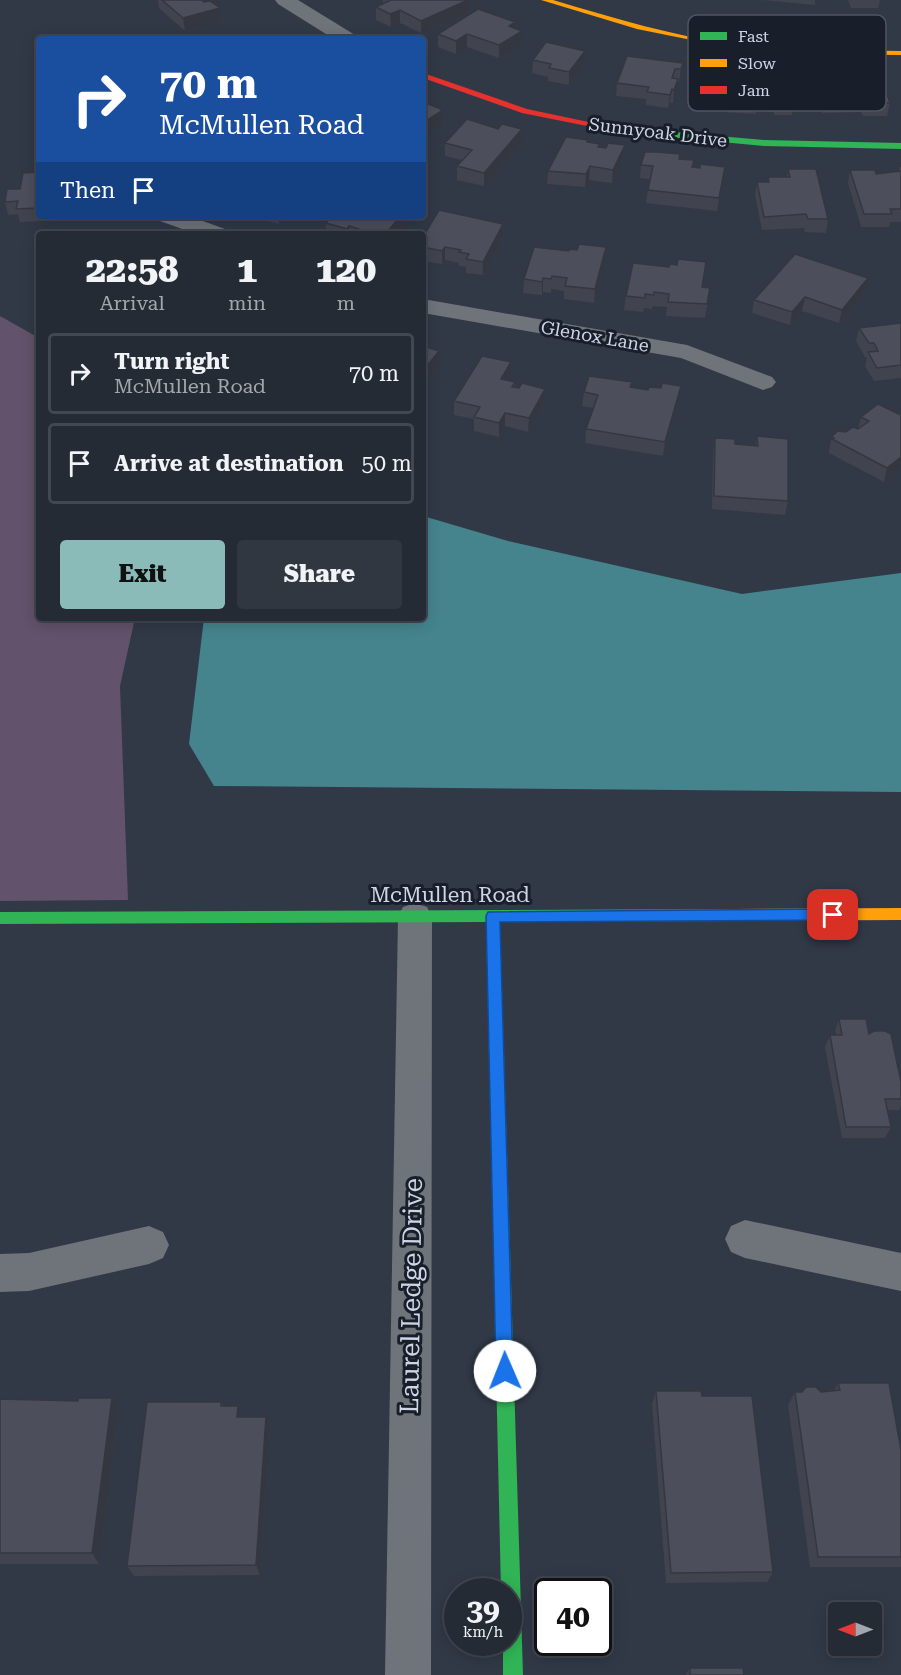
<!DOCTYPE html>
<style>
:root{--surface:#252b35;--page:#313741;--text:#f1f3f6;--muted:#a3a7ad;--line:#424750;--accent:#8bbbb9}
body{margin:0;font-family:"Roboto Serif",serif;background:var(--page);color:var(--text);height:100vh;display:flex;flex-direction:column;font-size:22px;white-space:nowrap}
*{box-sizing:border-box;margin:0}
p{font-size:20px;color:var(--muted)}
.icon{flex:none;width:33px;height:33px;fill:none;stroke:currentColor;stroke-width:2;stroke-linecap:round;stroke-linejoin:round}
.map{position:relative;flex:1;overflow:hidden}
.panel{position:absolute;left:36px;top:231px;width:390px;height:390px;display:flex;flex-direction:column;background:var(--surface);border-radius:6px;box-shadow:0 3px 15px #0003,0 0 0 2px var(--line)}
.panel>*{flex:none}
.guide{position:absolute;left:36px;top:36px;width:390px;height:183px;border-radius:6px;box-shadow:0 3px 15px #0003,0 0 0 2px var(--line);background:#1a4fa0;color:#fff;overflow:hidden}
.needle{width:39px;rotate:270deg}
.buttons{position:absolute;left:828px;top:1602px;display:grid;gap:12px}
.buttons a{display:grid;place-items:center;width:54px;height:54px;border-radius:6px;background:var(--surface);box-shadow:0 3px 15px #0003,0 0 0 2px var(--line);font-size:30px}
.speed{position:absolute;left:444px;top:1578px;display:flex;gap:12px;font-size:30px;font-weight:700;text-align:center}
.speed>*{display:grid;place-content:center;width:78px;height:78px;border-radius:50%;background:var(--surface);box-shadow:0 3px 15px #0003,0 0 0 2px var(--line);line-height:1}
.speed small{font-size:15px;font-weight:400}
.speed .limit{border:3px solid #111;border-radius:9px;background:#fff;color:#111}
.pin{position:absolute;display:grid;place-items:center;width:51px;height:51px;color:#fff;margin:-26px;border-radius:12px;box-shadow:0 3px 9px #0006}
.me{position:absolute;width:66px;margin:-33px;rotate:359deg;stroke-linejoin:round;filter:drop-shadow(0 0 4px #0008)}
.turn{display:flex;align-items:center;gap:21px;height:126px;padding:0 24px;font-size:27px}
.turn .icon{width:78px;height:78px;stroke-width:2.5}
.turn b{display:block;font-size:42px;line-height:51px}
.then{display:flex;align-items:center;height:57px;padding:0 24px;background:#0003;gap:12px;font-size:22px}
.eta{display:flex;justify-content:space-evenly;align-items:center;height:102px;text-align:center}
.eta b{font-size:36px;font-weight:800;line-height:42px}
.action{display:flex;gap:12px;margin-top:auto;padding:12px 24px}
.action a{flex:1;height:69px;border-radius:6px;background:var(--accent);color:#111;font-size:24px;font-weight:800;line-height:69px;text-align:center}
.action a+a{background:var(--page);color:var(--text)}
ul{padding:0;list-style:none}
li{display:flex;align-items:center;gap:18px;height:81px;margin:0 12px 9px;padding:0 12px;border:3px solid var(--line);border-radius:6px}
li div{flex:1}
li b{display:block;font-size:22px}
li em{font-style:normal}
.map>svg:first-child{display:block}
.green{fill:#62526b}
.water{fill:#45848d}
.lines{fill:none;stroke-linecap:round;stroke-linejoin:round}
.street{fill:#6e7479;fill-rule:evenodd}
.fast{fill:#30b455;fill-rule:evenodd}
.slow{fill:#ff9f0a;fill-rule:evenodd}
.jam{fill:#e5322d;fill-rule:evenodd}
.wall{fill:#41434f}
.shaded-wall{fill:#353740}
.building{fill:#4c4e5c;stroke:#353740;stroke-width:1.5}
.route{fill:#1a73e8;stroke:#114b97;stroke-width:1.5}
.labels{text-anchor:middle;dominant-baseline:central;stroke-width:6;stroke-linejoin:round;paint-order:stroke}
.far-street-label{font-size:18px;fill:#ced6e6;stroke:#181e2a}
.street-label{font-size:21px;fill:#ced6e6;stroke:#181e2a}
.near-street-label{font-size:26px;fill:#ced6e6;stroke:#181e2a}
.key{fill:#181e2a;stroke:#4f5562;stroke-width:1.5}
.key-label{font-size:16px;fill:#ced6e6}
</style>
<div class="map">
<svg width="901" height="1675" viewBox="0 0 901 1675">
<rect width="100%" height="100%" fill="#313947"/>
<!-- green -->
<path class="green" d="M0,316L39,338V618H135L120,686L128,900L0,901Z"/>
<!-- water -->
<path class="water" d="M423,516L508,541L742,594L901,573V792L214,786L189,744L204,618H423Z"/>
<g class="lines">
<!-- street -->
<path class="street" d="M275,0H298L355,35L358,39H334L278,4Z
M157,216H189L225,229L228,234H196L160,221Z
M423,299L687,345L772,377L776,382L772,387L763,390L681,358L423,313Z
M415,903L427,907L432,917L431,1675H385L398,917L403,907Z
M745,1220L901,1253V1291L745,1258L731,1252L725,1239L731,1226Z
M149,1226L163,1232L169,1245L163,1258L149,1264L29,1291L0,1292V1254L29,1253Z"/>
<!-- fast -->
<path class="fast" d="M627,128L764,140L901,143V149L764,146L624,133V129Z
M735,909L740,911L742,915L740,919L735,921L500,922L523,1675H503V1642H508V1592H501L486,922L0,924V912Z"/>
<!-- slow -->
<path class="slow" d="M541,0H553C613,18 674,36 736,45C791,52 846,50 901,51V55L798,54L736,49L637,29Z
M901,908V920L735,921L730,919L728,915L730,911L735,909Z"/>
<!-- jam -->
<path class="jam" d="M423,73L527,109L631,131L627,134L522,113L423,78Z"/>
</g>
<!-- wall -->
<path class="wall" d="M158,0H214L215,4L220,8L222,21L185,31L159,8Z
M383,0H469V12L421,33L400,23L391,27L376,20V7L383,4Z
M761,0H815V5Z
M848,0H880L878,8H851Z
M515,22V28L522,31V44L499,58L467,47L456,54L438,47V34Z
M533,60L584,63L569,85L548,81V77L532,73Z
M683,63L682,76L679,82H677L676,92L673,103L670,102L668,108L646,105V99L616,96L617,83Z
M733,72L776,84L795,102L792,115H774V112H769L756,111V114L722,112L721,100L723,87L731,88Z
M816,72L890,103L887,116H863L861,112L822,113L814,85Z
M498,129L522,143L484,186L457,180V166L462,160L445,156V143Z
M588,142L600,147L606,148L625,145L623,159L612,183L589,180L585,187L547,184L548,171Z
M679,159L694,160L693,167L700,168L725,167L717,211L646,203L648,190L650,179L640,178L641,165Z
M900,167H901V222H890L889,227H861L848,183L850,170L876,174L899,171Z
M788,169L828,219L826,233L805,232L804,228L762,230L755,195L757,182H768V177H787Z
M39,172V216H65L64,220L20,222L18,214L8,215L5,202Z
M255,216H288L279,224L255,217Z
M413,216L397,234H326V223Z
M503,224V237L483,275L466,273V267L459,266V263L445,260L442,264L423,261V237Z
M606,247L605,260L594,303L564,299V291L551,289V293L543,292L542,295L523,293L524,279L569,251Z
M702,287L710,288L705,318L666,316L667,307L653,306L652,309L644,308L643,312L624,310L626,296Z
M865,292L839,323L802,311L790,325L752,313L754,300Z
M901,323V378L874,381L865,366L867,357H865L856,341L859,328Z
M511,376L508,380L515,382V388L544,402L528,432L505,426L499,437L474,431V419L454,415V401Z
M632,382L631,387L648,390L681,386L679,399L663,456L585,443L586,429L593,408L582,406L584,392Z
M878,404L901,467L884,482L829,453V450L832,436L858,429L861,417Z
M757,436L788,501L785,515L712,509L713,452L715,438L735,444L756,446Z
M839,1019L869,1034L901,1082V1106L899,1110H887L891,1127L885,1138H842L825,1047L830,1035H836L835,1031Z
M838,1383L901,1450V1567H810L788,1405L795,1392H821L834,1391Z
M656,1391L702,1396L773,1572L767,1582L666,1583L652,1404Z
M0,1399L118,1411L99,1564H0Z
M221,1402L223,1406H238L241,1417H266L270,1429L260,1575L134,1576L127,1566Z
M690,1668L744,1675H685Z"/>
<!-- shaded-wall -->
<path class="shaded-wall" d="M198,0H214L215,5L199,9Z
M469,0V12L421,33V21Z
M220,8L222,21L185,31L183,18Z
M400,10V23L391,27L390,14Z
M515,22V35L509,26Z
M522,31V44L499,58V45Z
M467,34V47L456,54V41Z
M585,51L584,63L569,85V72Z
M683,63L682,76L679,82L681,69Z
M678,79L676,92L673,103L674,90Z
M672,89L670,102L668,108L670,95Z
M443,110V123L423,136V123Z
M522,129V143L484,186V173Z
M625,145L623,159L612,183L613,170Z
M590,166L589,180L585,187L586,174Z
M278,216H288L279,224Z
M401,216H413L397,234H385Z
M503,224V237L483,275V262Z
M349,226L350,234H347V229Z
M445,247V260L442,264V251Z
M606,247L605,260L594,303L595,289Z
M543,278V292L542,295V282Z
M868,278L865,292L839,323L842,310Z
M805,297L802,311L790,325L792,312Z
M439,351L440,365L423,385V371Z
M511,362V376L501,393V379Z
M681,386L679,399L663,456L665,442Z
M545,389L544,402L528,432L529,418Z
M505,413V426L499,437V423Z
M901,457V467L884,482L887,468Z
M112,1398L118,1411L99,1564L92,1553Z
M238,1406L242,1419L237,1417Z
M266,1417L270,1429L260,1575L256,1565Z"/>
<!-- building -->
<path class="building" d="M162,0H201L204,2L210,1L220,8L183,18Z
M391,0H468L421,21L400,10L390,14L376,7Z
M478,9L515,22L509,26L522,31L499,45L467,34L456,41L438,34Z
M261,36L268,39H256Z
M546,42L585,51L569,72L549,68L551,64L533,60Z
M627,56L683,63L681,69H675L672,78L678,79L674,90L672,89L670,95L647,92L649,87L617,83Z
M816,72H879L890,103H865L864,99L825,100Z
M426,103L443,110L423,123V105Z
M467,119L498,129L502,124L522,129L484,173L457,166L472,150L445,143Z
M566,137L588,140L587,142L600,144L598,147L606,148L608,143L625,145L613,170L590,166L586,174L548,171Z
M645,152H657L680,154L679,159L694,160L692,167L700,168V164L725,167L719,198L648,190L653,166L641,165Z
M788,169H816L828,219H808L806,214L764,217L757,182H769L768,177H790Z
M850,170H875L876,174L901,171V209H890L892,214H864Z
M39,172V208L16,209L18,201L5,202L7,189H20L23,173Z
M439,210L503,224L483,262L466,259L469,254L459,252L461,250L445,247L442,251L423,247V237Z
M332,216H401L385,234H358L362,230L349,226L347,229L326,223Z
M92,231L102,234H85L88,232Z
M579,244L606,247L595,289L565,286L567,278L552,276L551,279L543,278L542,282L524,279L534,247L569,251V249L577,250Z
M795,254L868,278L842,310L805,297L792,312L754,300Z
M678,259L706,262L702,287L710,288L707,304L668,302L669,294L654,292V295L645,294V298L626,296L633,263L669,267L670,264L677,265Z
M901,323V365L877,368L868,352L878,351L874,343H869L859,328Z
M423,346L439,351L423,371Z
M482,356L511,362L501,379L515,382L512,387L519,388L522,383L545,389L529,418L505,413L499,423L474,417L480,407L454,401Z
M589,376L632,382L630,387L648,390L649,387L661,388L662,383L681,386L665,442L586,429L598,395L584,392Z
M878,404L901,415V457L887,468L832,439L834,438L832,436L838,431L846,432L853,427L858,429L869,421L861,417Z
M757,436L788,439V501L714,496L715,438L735,439V444L758,446Z
M839,1019H866L869,1034L874,1031H885L891,1034L901,1082V1099H885L891,1127H846L830,1035H842Z
M838,1383H889L901,1450V1557H818L795,1392H802L806,1387H816L821,1392L840,1390Z
M656,1391H701L702,1396H752L773,1572L671,1573Z
M78,1398H112L92,1553H0V1399L78,1401Z
M147,1402H221V1406H238L237,1417H266L256,1565L127,1566Z
M690,1668H743L744,1675H690Z"/>
<!-- route -->
<path class="route" d="M833,909L838,910L840,915L838,919L833,920L500,922L513,1371L511,1378L505,1380L498,1378L496,1371L486,916L488,912Z"/>
<g class="labels">
<!-- far-street labels -->
<g class="far-street-label">
<text transform="translate(658 132) rotate(7)">Sunnyoak Drive</text>
<text transform="translate(595 336) rotate(10)">Glenox Lane</text>
</g>
<!-- street labels -->
<g class="street-label">
<text x="450" y="895">McMullen Road</text>
</g>
<!-- near-street labels -->
<g class="near-street-label">
<text transform="translate(411 1296) rotate(-89)">Laurel Ledge Drive</text>
</g>
</g>
<!-- legend -->
<rect x="688" y="15" width="198" height="96" rx="9" class="key"/>
<rect x="700" y="32" width="27" height="8" fill="#30b455"/>
<rect x="700" y="59" width="27" height="8" fill="#ff9f0a"/>
<rect x="700" y="86" width="27" height="8" fill="#e5322d"/>
<g class="key-label">
<text x="738" y="42">Fast</text>
<text x="738" y="69">Slow</text>
<text x="738" y="96">Jam</text>
</g>
</svg>
<div class="buttons">
<a><svg class="needle" viewBox="-14 -14 28 28"><path d="M0-13l5 13h-10z" fill="#e53935"/><path d="M0 13l5-13h-10z" fill="#a3a7ad"/></svg></a>
</div>
<div class="speed"><div>39<small>km/h</small></div><div class="limit">40</div></div>
<div class="pin" style="left:833px;top:915px;background:#d93025"><svg class="icon" aria-label="arrive" viewBox="0 0 24 24"><path d="M6 21V4h12l-3 4 3 4H6"/></svg></div>
<svg class="me" style="left:505px;top:1371px" viewBox="-20 -20 40 40"><circle r="19" fill="#fff"/><path d="M0-13L10 11 0 6-10 11z" fill="#1a73e8"/></svg>
<div class="guide">
<div class="turn"><svg class="icon" aria-label="right" viewBox="0 0 24 24"><path d="M7 20v-9h11M14 6l5 5-5 5"/></svg><div><b>70 m</b>McMullen Road</div></div>
<div class="then">Then<svg class="icon" aria-label="arrive" viewBox="0 0 24 24"><path d="M6 21V4h12l-3 4 3 4H6"/></svg></div>
</div>
<section class="panel">
<div class="eta">
<div><b>22:58</b><p>Arrival</p></div>
<div><b>1</b><p>min</p></div>
<div><b>120</b><p>m</p></div>
</div>
<ul>
<li><svg class="icon" aria-label="right" viewBox="0 0 24 24"><path d="M7 20v-9h11M14 6l5 5-5 5"/></svg><div><b>Turn right</b><p>McMullen Road</p></div><em>70 m</em></li>
<li><svg class="icon" aria-label="arrive" viewBox="0 0 24 24"><path d="M6 21V4h12l-3 4 3 4H6"/></svg><div><b>Arrive at destination</b></div><em>50 m</em></li>
</ul>
<div class="action"><a>Exit</a><a>Share</a></div>
</section>
</div>
